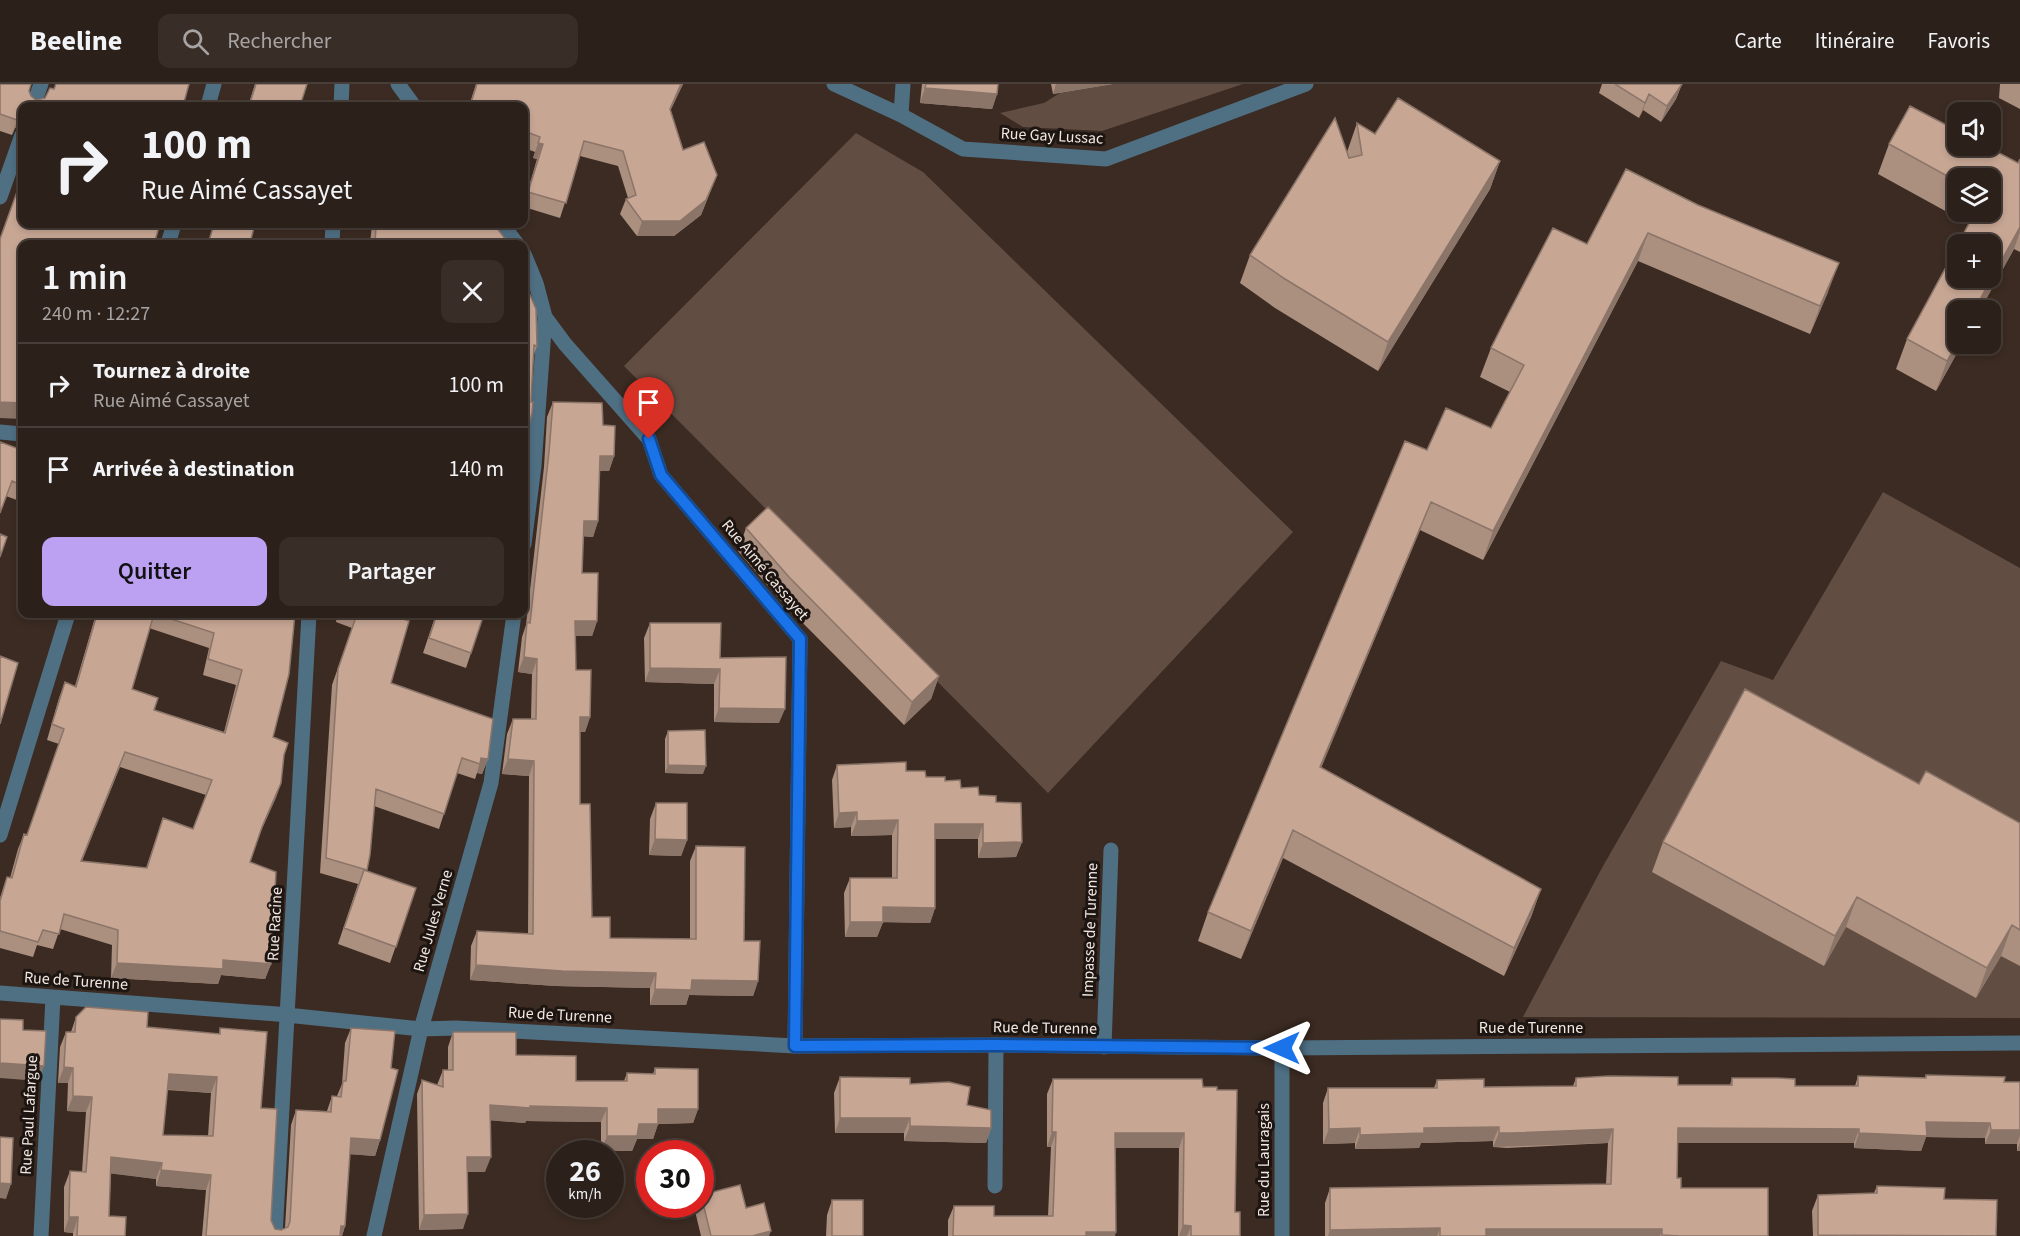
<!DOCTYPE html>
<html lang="fr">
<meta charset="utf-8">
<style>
:root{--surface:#2c201a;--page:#382d27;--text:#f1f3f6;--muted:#a6a3a2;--line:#483e39;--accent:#bca0f2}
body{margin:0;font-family:"Source Sans 3",sans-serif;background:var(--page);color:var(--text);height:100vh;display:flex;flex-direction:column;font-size:22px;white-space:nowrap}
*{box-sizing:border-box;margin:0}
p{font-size:20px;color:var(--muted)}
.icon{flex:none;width:33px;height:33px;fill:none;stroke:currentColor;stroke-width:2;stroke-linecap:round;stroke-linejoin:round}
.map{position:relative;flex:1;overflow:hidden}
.drawer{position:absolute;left:18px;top:156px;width:510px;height:378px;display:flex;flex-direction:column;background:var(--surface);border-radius:12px;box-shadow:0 3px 9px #0003,0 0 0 2px var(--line)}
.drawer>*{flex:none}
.guide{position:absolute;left:18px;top:18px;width:510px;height:126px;border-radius:12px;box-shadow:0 3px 9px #0003,0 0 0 2px var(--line);background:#2c201a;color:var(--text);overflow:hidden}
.controls{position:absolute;left:1947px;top:18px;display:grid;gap:12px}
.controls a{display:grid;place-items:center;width:54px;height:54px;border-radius:12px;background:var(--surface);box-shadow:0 3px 9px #0003,0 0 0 2px var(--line);font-size:30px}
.speed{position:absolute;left:546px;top:1056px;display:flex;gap:12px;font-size:30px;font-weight:700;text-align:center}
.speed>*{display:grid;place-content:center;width:78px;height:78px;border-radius:50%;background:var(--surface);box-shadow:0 3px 9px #0003,0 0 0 2px var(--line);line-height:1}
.speed small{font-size:15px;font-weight:400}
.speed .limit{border:9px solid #d22;background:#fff;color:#111}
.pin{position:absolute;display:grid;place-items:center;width:51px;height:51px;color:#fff;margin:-62px -26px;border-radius:50% 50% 50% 0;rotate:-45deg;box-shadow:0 0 6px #0007}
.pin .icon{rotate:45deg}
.me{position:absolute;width:66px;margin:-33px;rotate:270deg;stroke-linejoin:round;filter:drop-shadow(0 0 4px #0008)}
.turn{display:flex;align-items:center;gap:21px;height:126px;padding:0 24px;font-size:27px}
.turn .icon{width:78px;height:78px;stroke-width:2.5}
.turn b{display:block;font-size:42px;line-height:51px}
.round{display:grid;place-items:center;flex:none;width:63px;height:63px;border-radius:12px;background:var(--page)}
.headline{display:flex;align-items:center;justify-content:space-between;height:102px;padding:0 24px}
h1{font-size:36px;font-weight:600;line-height:45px}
.primary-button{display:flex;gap:12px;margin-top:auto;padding:12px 24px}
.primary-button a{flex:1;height:69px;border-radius:12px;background:var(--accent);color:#111;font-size:24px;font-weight:600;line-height:69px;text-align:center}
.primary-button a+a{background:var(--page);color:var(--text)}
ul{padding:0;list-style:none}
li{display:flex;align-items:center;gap:18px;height:84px;padding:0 24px;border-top:2px solid var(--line)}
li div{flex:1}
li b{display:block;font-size:22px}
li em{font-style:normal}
header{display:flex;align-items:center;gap:36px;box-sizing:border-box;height:84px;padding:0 30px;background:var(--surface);border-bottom:2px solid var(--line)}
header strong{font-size:28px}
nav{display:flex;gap:33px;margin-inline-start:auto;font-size:21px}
.search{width:420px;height:54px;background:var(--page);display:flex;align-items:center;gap:15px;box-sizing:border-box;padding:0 21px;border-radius:12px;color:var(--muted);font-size:22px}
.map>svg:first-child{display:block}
.green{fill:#624d42}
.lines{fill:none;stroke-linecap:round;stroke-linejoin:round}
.lane{stroke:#4f6f83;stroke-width:15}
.street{stroke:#4f6f83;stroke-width:15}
.wall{fill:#ab8f7f;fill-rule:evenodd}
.shaded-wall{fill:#8b7468}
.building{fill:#c7a694;stroke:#8b7468;stroke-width:1.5;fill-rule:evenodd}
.route-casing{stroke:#114b97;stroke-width:15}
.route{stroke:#1a73e8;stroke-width:10}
.labels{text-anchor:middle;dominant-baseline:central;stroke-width:6;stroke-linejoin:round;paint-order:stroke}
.street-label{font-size:16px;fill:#f2e7e1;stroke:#1d1511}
</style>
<header>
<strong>Beeline</strong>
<div class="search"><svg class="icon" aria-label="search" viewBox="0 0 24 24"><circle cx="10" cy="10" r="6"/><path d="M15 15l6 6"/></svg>Rechercher</div>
<nav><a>Carte</a><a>Itinéraire</a><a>Favoris</a></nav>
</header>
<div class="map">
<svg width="2020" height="1152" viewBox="0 0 2020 1152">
<rect width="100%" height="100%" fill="#3b2b22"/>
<!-- green -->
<path class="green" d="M1113,0H1243L1102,47L1023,43L1000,29L1044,19L1060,9Z
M856,49L923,88L1293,448L1048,709L624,282Z
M1883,408L2020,484V934L1523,933L1603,782L1721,577L1773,596Z"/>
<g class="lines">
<!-- lane -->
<path class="lane" d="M995,1102L996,961"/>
<!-- street -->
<path class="street" d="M398,0L414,22
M834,0L901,31L963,65L1106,75L1306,0
M33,22L41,0
M208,22L214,0
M341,22L342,0
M901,31L903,0
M0,113L22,51
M502,140L517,160
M168,160L174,140
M332,160L333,140
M524,170L536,199L545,233L534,382L524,460
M545,233L565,260L649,355L661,391L800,555L795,962
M0,348L22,350
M0,751L68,530
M0,909L277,930L421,945L456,944L795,962L996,961L1282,964L2020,959
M1104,963L1111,766
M41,1152L53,913
M275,1152L309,530
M374,1152L421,945L491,699L514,530
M1282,1152V964"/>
</g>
<!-- wall -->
<path class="wall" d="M0,0L29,7L31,12L36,16L45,14L54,5L189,0L22,22L20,42L15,44L12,51L0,47Z
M255,0H307L300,22H248Z
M476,0H683L670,27L683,66L717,91L701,131L674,152H637L620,130L626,115L628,114L618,82L580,72L560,134L524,123V120L537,75L533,74L535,68L524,64V22H469Z
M922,0H998L997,10L992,25L920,19Z
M1051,0H1113L1053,10Z
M1602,0H1682L1676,15L1661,38L1643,26L1639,34L1599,9Z
M2000,0H2020V25L1999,14Z
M1357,39L1375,50L1500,77L1490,105L1378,287L1275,224L1240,199L1250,171L1347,68Z
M1889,60L2018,79L2020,75V168L2014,165L1980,226H1958V260H1962L1936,307L1896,285L1907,255L1969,140L1878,90ZM1958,94H1990V128H1958Z
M1626,85L1828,208L1810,250L1638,177L1483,476L1420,446L1321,683L1541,805L1531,833L1504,892L1283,774L1241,875L1198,857L1208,828L1427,366L1491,344L1510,308L1480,293L1491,264L1587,160Z
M372,140H494L509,160H370Z
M524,206L537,262L533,273Z
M553,318L603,341L614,372L609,387H599L598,437L593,453L583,452L582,489L597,537L592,552H575L576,586L590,633L585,648H580V720L592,833L610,854L690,855V777L696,762L744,857L758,897L753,912L689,911L686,921H650V904L556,902L470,896L471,862L477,847L528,850L529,692L502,690L507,650L513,635H531L532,590L518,588L522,553L526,541L544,383L547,333Z
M22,366V418L6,412Z
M746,444L939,592L931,615L904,641L780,516L738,467Z
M96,530H295L273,653L284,671L281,699L258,754L250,778L271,880L265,895L221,891L218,900L111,894L112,861L60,845L53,865L37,861L33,873L0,864V814L7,793L10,794L18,765L24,750L27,751L59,660L47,656L59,614L65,598L75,602ZM149,544L209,564L203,591L236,601L224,648L154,626L132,605ZM120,683L206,711L193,745L163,734L146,784L82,777Z
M337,530H389L391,599L488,675L482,690L477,689L475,695L457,689L439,745L374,722L370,771L366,787L416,804L390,879L338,860L358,800L320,789L332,601L352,544L336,538Z
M436,530H484L466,584L423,569Z
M650,539L720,574L779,639L714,638V600L645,598L644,554Z
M668,647L703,690L665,689V655Z
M837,681L906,687L926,693L945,697L996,718L1022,758L1016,773L978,774V755H935V824L930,839L883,838L877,853H845L844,809L850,794H892V751L851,752V743L834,744L832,696Z
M1919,700L2020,739V882L2001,872L1976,914L1846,843L1824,882L1652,788L1663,758Z
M656,719L687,756L681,772L649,771L650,735Z
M76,933L147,943L219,950L220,944L261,1024L271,1136L275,1145L281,1146L285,1144L291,1041L296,1026L327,1027L332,1012H337L342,1000L345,959L351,944L380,1056L375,1072L350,1070L345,1142L342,1152H202L206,1106L156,1102V1095L111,1089L109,1132L125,1152H73V1149L64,1148V1103L70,1087L82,1088L86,1028L67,1027L68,999H58L60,963L66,948H71ZM167,1006L211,1009L208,1052L163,1051Z
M453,948L516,971L576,997H624L627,989L653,990L655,984L698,1025L693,1039L658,1040L653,1055H637L632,1067H601V1038L526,1037L525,1039L490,1036L485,1088H468L463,1145L419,1146L417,1010L422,996L437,1001L443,986H448V963Z
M1926,991L2004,998H2020V1067H2017V1060H1985V1054L1926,1053L1921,1067L1854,1064V1059H1678L1677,1094L1681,1104L1768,1152H1325V1119L1330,1104L1606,1100L1608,1059L1507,1064L1493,1063V1057L1421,1059L1419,1064L1355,1065V1059L1323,1060V1019L1328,1004H1434L1437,996L1484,1003L1573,1002L1576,994L1678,1001H1730L1732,994L1795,1002H1855L1858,992L1925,994Z
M840,993L910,1000L967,1021L991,1044L986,1059L904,1057V1049H835L834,1009Z
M1053,995L1203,1003L1240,1152H1178L1179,1064H1115V1152H948V1136L954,1122L994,1132H1048L1051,1063H1047V1010Z
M1877,1102L1944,1115L1996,1152H1813L1812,1127L1818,1111L1874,1109Z
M701,1111L746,1124L769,1152H701L695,1127L697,1120H700Z
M832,1116L863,1152H826L827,1131Z"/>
<!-- shaded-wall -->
<path class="shaded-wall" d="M681,0H683L664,40L670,25Z
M1056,0H1113L1053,10Z
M1682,0L1676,15L1661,38L1667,22Z
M925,4L997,10L992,25L920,19Z
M1649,10L1643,26L1639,34L1645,19Z
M22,27V42H20L15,44L12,51L17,36L21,28Z
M538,59L543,60L537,75L533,74Z
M1500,77L1490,105L1378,287L1388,258Z
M717,91L701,131L674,152H637L642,137Z
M2020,143V148L2014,165L1980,226H1974Z
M1648,149L1638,177L1483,476L1493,447Z
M1839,179L1828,208L1810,250L1820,222Z
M1958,257V260H1962L1936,307L1947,277Z
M0,318L22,319V335L0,334Z
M600,372H614L609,387H594Z
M1431,418L1420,446L1310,711L1320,683Z
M584,437H598L593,453L578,452Z
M575,537H597L592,552H569Z
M524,573L537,575L532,590L518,588Z
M650,584L720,585L714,600L645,598Z
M939,592L931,615L904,641L912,618Z
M719,624L785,625L779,639L714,638Z
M580,633H590L585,648H574Z
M481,674L488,675L482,690L477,689Z
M508,675L534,677L529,692L502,690Z
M668,681L706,682L703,690L665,689Z
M281,699L276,714L256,758L262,743Z
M857,728L851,743L834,744L839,729Z
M898,736L892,751L851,752L857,737Z
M935,740H983L978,755H930Z
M1293,746L1283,774L1241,875L1251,847Z
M655,755L687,756L681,772L649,771Z
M1022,758L1016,773L978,774L983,759Z
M1541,805L1531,833L1504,892L1514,864Z
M1857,813L1846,843L1824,882L1835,852Z
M883,823L935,824L930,839L877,838Z
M850,838H883L877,853H845Z
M2012,841L2001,872L1976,914L1987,884Z
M223,876L271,880L265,895L221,891L218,900L111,894L117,879Z
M476,881L656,889L650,904L556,902L470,896Z
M692,896L758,897L753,912L689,911L686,921H650L655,905Z
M0,979L44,982L39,997L0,994Z
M64,983L73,984L68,999H58Z
M169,990L217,993L211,1009L163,1005Z
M73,1012L92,1013L86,1028L67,1027Z
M490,1021L530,1022L607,1024L601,1038L526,1037L525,1039L485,1036Z
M658,1025H698L693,1039L653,1040Z
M840,1034H910L904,1049H835Z
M1926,1038L1990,1039L1985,1054L1926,1053L1921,1067L1854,1064L1859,1049Z
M639,1040H658L653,1055H637L632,1067H601L607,1052Z
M910,1042L991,1044L986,1059L904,1057Z
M1499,1043L1493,1057L1421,1059L1419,1064L1355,1065L1360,1051L1424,1044Z
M1360,1044L1355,1059L1323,1060L1329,1045Z
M1678,1044L1859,1045L1854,1059H1673Z
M1613,1045L1608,1059L1493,1063L1499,1049Z
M1991,1046H2020V1051L2017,1060H1985Z
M1052,1048H1056L1051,1063H1047Z
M1115,1049H1184L1179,1064H1110Z
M351,1054L380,1056L375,1072L346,1070Z
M2020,1058V1067H2017Z
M111,1073L162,1079L156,1095L106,1089Z
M467,1073H491L485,1088H462Z
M161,1086L211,1091L206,1106L156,1102Z
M0,1099L11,1100L6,1115L0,1114Z
M468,1130L463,1145L419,1146L424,1131Z
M69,1133H78L73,1149L64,1148Z
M1183,1141L1191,1142L1187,1152H1179Z
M341,1142H345L342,1152H338Z
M1440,1144L1437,1152H1328L1330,1146Z
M1486,1145H1662L1660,1152H1484Z
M771,1147L769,1152H752Z
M1086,1148H1116L1115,1152H1084Z
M1818,1151H1837V1152H1818Z"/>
<!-- building -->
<path class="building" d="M0,0H31L29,7L31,12L36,16L45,14L50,4L54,5L56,0H189L183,22H22V27L21,28L17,36L0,30Z
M256,0H307L300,22H249Z
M477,0H681L670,25L683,66L704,58L717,91L706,116L680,137H642L626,115L636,111L623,67L584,57L566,119L528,108L543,60L538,59L540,53L524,47V22H470Z
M926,0H998L997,10L925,4Z
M1615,0H1682L1667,22L1649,10L1645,19Z
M1398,14L1500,77L1388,258L1285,195L1250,171L1335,34L1349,74L1362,71L1357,39L1375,50Z
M1910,22L1958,47V62H1986L2018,79L2020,75V143L1974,226H1958V257L1947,277L1907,255L1958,161V194H1990V160H1958L1975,128H1990V94H1958V98L1889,60Z
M1626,85L1698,121L1839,179L1820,222L1648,149L1493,447L1431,418L1320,683L1541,805L1514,864L1293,746L1251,847L1208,828L1405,357L1427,366L1446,324L1491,344L1524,281L1491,264L1507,232L1553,144L1587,160Z
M22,94V140H160L154,160H132L125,158V160H22V319L0,318V155Z
M214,140H255L251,155L267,160H208Z
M376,140H494L509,160H375Z
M524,206H528L536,225L537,262L534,261L531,318H533L532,329L524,360Z
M553,318L602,319L603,341L615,342L614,372H600L598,437H584L582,489H598L597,537H575L576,586H591L590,633H580V720H590L592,833H610V854L696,855V762L745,763L744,857H760L758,897L692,896L691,906L655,905L656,889L562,887L476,881L477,847L533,850L534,677L508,675L513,635H536L537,575L524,573L527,538L530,539L549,368Z
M0,358L22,366V401L12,397L0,429Z
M768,423L939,592L912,618L789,493L746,444Z
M0,450L7,453L0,473Z
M97,530H154L132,605L158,614L154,626L225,649L242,586L208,575L214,549L156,530H295L289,590L273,653L288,659L284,671L281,699L262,743L250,778L276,788L271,880L223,876V885L117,879L118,846L64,830L59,850L43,846L38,858L0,847V817L7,793L12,794L24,750L27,751L64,645L52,640L65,598L76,603ZM125,668L212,696L193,745L163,734L147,784L81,777Z
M357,530H389L409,537L391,599L493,635L488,675L481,674L480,680L462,674L444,730L376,705L370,771L367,786L326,774L338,585Z
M437,530H484L471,569L429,554Z
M650,539H721L720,574L786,573L785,625L719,624L720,585L650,584Z
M0,572L18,579L0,640Z
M1745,605L1919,700L1926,687L2020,739V846L2012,841L1987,884L1857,813L1835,852L1663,758Z
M705,646L706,682L668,681V647Z
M906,678V687H925L926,693H945V697L960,696L961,704L978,703L979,711L996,712V718L1021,719L1022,758L983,759V740H935V824L883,823V838H850V794H897L898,736L857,737V728L839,729L837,681Z
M656,719H687V756L655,755Z
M364,786L416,804L396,863L344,844Z
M86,923L148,928L147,943L220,950V944L267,948L261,1024L277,1025L271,1136L275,1145L281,1146L288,1143L290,1137L296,1026L331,1028L332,1012L341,1013L343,997H346L351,944L395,947L391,984L398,986L380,1056L351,1054L345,1142H341L340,1152H206L211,1091L161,1086L162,1079L111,1073L109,1132L126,1133L125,1152H77L78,1133H69L70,1087L86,1088L92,1013L73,1012V984L64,983L66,948H75L76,933ZM169,990L217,993L213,1052L163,1051Z
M0,935L23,936V946L46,947L44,982L0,979Z
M453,948H516V971L576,972V997H627V989L655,990V984L698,985V1025H658V1040H639L637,1052H607V1024L530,1022V1024L490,1021L491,1073H467L468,1130L424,1131L422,996L443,1003V986H453Z
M1926,991L2005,993L2004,998H2020V1046H1991L1990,1039L1926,1038L1927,1052L1859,1049V1045L1678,1044L1677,1094H1681V1104H1768V1152H1680L1662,1151V1145H1486V1152H1440V1144L1330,1146V1104L1611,1100L1613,1045L1512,1049H1499V1043L1424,1044V1049L1360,1051V1044L1329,1045L1328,1004H1437V996L1484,995V1003L1576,1002V994L1609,992L1678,993V1001H1732V994H1777L1795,995V1002H1858V992L1926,994Z
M840,993L910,994V1000L949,998L970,1003L967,1021L991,1026V1044L910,1042V1034H840Z
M1053,995H1202L1203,1003H1217V1006H1237L1235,1128H1240V1152H1191V1142L1183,1141L1184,1049H1115L1116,1148H1086V1152H953L954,1122H994V1132H1053L1056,1048H1052Z
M0,1053L13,1054L11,1100L0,1099Z
M740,1101L746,1124L764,1119L771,1147L752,1152H711L701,1111Z
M1877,1102L1945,1104L1944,1115L1997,1116L1996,1152L1818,1151V1111L1877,1109Z
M832,1116H863V1152H832Z"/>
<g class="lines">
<!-- route casing -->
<g class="route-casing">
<path id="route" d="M649,355L661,391L800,555L795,962L996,961L1282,964"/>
</g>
<!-- route -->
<use href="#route" class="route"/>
</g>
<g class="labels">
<!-- street labels -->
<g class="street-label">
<text transform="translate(1052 52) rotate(3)">Rue Gay Lussac</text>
<text transform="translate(765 486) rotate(50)">Rue Aimé Cassayet</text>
<text transform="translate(433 837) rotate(-74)">Rue Jules Verne</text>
<text transform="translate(275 840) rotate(-87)">Rue Racine</text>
<text transform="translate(1090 846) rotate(-88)">Impasse de Turenne</text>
<text transform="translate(76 897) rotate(4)">Rue de Turenne</text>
<text transform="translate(560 931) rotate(3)">Rue de Turenne</text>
<text transform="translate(1045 944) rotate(1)">Rue de Turenne</text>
<text x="1531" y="944">Rue de Turenne</text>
<text transform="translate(29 1031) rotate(-87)">Rue Paul Lafargue</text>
<text transform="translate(1264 1076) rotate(-90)">Rue du Lauragais</text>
</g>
</g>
</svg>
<div class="controls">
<a><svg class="icon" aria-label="sound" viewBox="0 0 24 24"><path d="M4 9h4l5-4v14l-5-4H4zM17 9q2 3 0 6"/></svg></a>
<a><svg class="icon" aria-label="layers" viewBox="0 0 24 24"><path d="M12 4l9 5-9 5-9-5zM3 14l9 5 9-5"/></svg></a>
<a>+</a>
<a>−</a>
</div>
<div class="speed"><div>26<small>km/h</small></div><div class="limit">30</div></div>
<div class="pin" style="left:649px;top:355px;background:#d93025"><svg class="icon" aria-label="arrive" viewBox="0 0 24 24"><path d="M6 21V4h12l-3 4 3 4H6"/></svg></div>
<svg class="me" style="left:1282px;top:964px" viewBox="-20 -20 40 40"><path d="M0-17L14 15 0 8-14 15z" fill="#1a73e8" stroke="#fff" stroke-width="4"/></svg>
<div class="guide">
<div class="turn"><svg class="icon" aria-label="right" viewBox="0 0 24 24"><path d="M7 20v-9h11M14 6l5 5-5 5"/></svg><div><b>100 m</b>Rue Aimé Cassayet</div></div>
</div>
<section class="drawer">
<div class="headline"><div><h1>1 min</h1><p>240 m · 12:27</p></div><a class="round"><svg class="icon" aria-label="close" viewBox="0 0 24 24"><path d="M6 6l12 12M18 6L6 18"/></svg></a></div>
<ul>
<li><svg class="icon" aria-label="right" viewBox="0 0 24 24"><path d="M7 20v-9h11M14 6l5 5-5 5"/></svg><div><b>Tournez à droite</b><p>Rue Aimé Cassayet</p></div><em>100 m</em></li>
<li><svg class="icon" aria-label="arrive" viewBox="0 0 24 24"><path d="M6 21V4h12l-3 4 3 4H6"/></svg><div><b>Arrivée à destination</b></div><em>140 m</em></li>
</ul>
<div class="primary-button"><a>Quitter</a><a>Partager</a></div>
</section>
</div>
